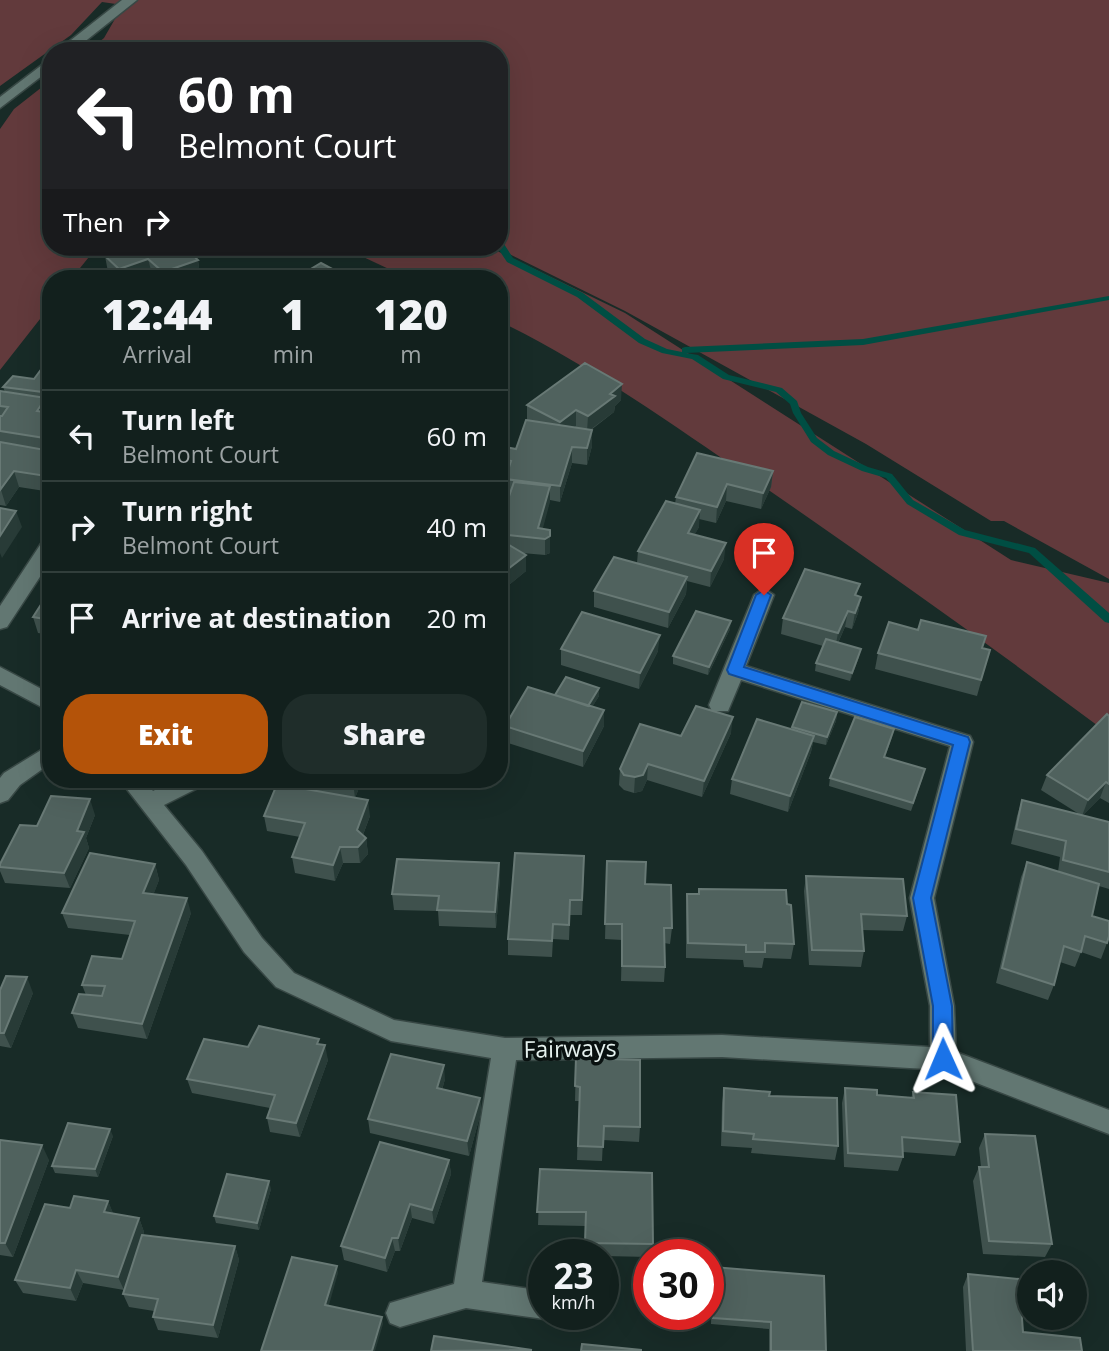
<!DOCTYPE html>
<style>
:root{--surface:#12201d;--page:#1f2d2a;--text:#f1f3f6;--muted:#9ca3a4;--line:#313e3b;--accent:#b45309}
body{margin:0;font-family:"Open Sans",sans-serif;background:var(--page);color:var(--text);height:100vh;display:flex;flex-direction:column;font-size:26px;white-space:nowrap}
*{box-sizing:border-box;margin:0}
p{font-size:23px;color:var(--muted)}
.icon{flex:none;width:38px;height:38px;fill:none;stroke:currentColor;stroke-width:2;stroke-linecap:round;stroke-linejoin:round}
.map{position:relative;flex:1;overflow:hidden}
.drawer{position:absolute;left:42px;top:270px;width:466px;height:518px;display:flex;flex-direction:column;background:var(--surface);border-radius:28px;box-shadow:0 7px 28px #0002,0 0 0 2px var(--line)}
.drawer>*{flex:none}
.guide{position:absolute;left:42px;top:42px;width:466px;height:214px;border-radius:28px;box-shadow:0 7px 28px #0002,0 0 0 2px var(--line);background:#202124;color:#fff;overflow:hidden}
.controls{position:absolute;left:1017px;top:1260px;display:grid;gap:14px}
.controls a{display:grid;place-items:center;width:70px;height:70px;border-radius:50%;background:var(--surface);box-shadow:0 7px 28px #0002,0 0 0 2px var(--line);font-size:35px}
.speed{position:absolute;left:528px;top:1239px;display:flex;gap:14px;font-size:35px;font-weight:700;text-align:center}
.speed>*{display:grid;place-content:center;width:91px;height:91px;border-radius:50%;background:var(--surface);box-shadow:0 7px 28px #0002,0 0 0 2px var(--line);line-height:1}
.speed small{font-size:18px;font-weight:400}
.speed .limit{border:10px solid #d22;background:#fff;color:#111}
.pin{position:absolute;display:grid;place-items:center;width:60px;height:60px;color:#fff;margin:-72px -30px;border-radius:50% 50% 50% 0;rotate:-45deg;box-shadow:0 0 7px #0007}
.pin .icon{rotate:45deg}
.me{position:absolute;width:77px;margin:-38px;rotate:359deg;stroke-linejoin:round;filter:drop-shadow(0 0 5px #0008)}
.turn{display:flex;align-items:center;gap:24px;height:147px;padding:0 21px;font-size:32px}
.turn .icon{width:91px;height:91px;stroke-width:2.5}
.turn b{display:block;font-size:49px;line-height:60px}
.then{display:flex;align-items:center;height:66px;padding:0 21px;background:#0003;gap:14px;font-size:26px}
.eta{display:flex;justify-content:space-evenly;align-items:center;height:119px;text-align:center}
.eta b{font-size:42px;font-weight:800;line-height:49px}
.cta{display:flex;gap:14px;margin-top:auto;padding:14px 21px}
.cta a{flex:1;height:80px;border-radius:28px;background:var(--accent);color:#fff;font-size:28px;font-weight:800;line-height:80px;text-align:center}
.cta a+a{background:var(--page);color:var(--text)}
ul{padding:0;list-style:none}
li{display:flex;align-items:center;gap:21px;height:91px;padding:0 21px;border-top:2px solid var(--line)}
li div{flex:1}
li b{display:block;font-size:26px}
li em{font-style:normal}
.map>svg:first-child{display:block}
.green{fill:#623a3c}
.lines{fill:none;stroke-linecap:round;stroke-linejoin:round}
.stream{fill:#004e43;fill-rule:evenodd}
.minor-casing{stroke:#384845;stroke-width:3}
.tertiary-casing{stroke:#384845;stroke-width:3}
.minor{fill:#627772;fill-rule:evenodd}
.tertiary{fill:#627772;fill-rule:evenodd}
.wall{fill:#3f514d}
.shaded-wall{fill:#283b37}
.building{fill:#50625e;stroke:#687975;stroke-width:2}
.route{fill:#1a73e8;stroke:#114b97;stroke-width:2}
.labels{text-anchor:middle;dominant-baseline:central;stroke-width:7;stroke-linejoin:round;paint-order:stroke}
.street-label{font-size:23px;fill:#e5f1ee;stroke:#091110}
</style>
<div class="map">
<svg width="1109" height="1351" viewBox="0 0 1109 1351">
<rect width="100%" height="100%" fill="#182b27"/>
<!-- green -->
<path class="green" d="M0,0H1109V579L1004,521H991L866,444L625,311L495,247H499V51H88L104,38L123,5L102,2L71,35L0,86Z
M51,80V247H97L72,278H51V305L0,370V129L14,109Z
M342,247H489L625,313L1011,560L1109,583V734C991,646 872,561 751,478C669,422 588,364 499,321V278H408Z"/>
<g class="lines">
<!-- stream -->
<path class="stream" d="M499,241H502L513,258L583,293L645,339L667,349L682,352V348L685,347L863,339L1109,296V300L863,345L686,353L698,355L729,375L782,388L797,401L801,413L817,438L834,451L868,467L892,474L913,500L965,530L1035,548L1109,613V623L1105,622L1029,553L959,535L907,504L886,478L862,471L828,455L811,442L793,413L790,404L776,392L723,379L692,359L662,353L639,343L577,297L507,262L497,247Z"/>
<!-- minor casing -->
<g class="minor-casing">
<path id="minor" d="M51,537V560L7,627L0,629V606L44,539Z
M764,588L774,595L746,666L970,736L973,742L934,898L954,1006L956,1052L1109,1110V1134L943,1070L722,1057L516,1060L482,1282L544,1291V1314L554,1315L544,1319L466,1308L400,1327L390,1323L386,1313L390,1303L454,1284L491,1058L391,1041L276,987L244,952L186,865L119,779H143L153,791L177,779H207L204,785L164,805L202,851L262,938L294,973L394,1020L505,1038L722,1035L930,1047V1006L910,898L950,746L741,680L728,711H712L709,705L754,595Z
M0,667L51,694V712L0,685Z
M51,744V763L20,785L8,800L0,803V778L4,773Z"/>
</g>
<!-- tertiary casing -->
<g class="tertiary-casing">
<path id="tertiary" d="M122,0H137L73,51H57Z
M51,58V69L0,108V97Z"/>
</g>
<!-- minor -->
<use href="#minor" class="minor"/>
<!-- tertiary -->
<use href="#tertiary" class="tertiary"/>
</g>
<!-- wall -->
<path class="wall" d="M131,247H208L191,253L198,260L200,275L193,278H156L152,274L141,278H108L113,276L108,272L105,256Z
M51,356V409H49L51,413V492L19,487L6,506L0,505V391L5,392L3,387L34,379Z
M621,400L615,406L614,412L591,430H592V446L587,465L572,463L560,502L550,500L542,529L550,553L545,555L522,553L526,571L499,593V501L507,502L510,495H506V476H502V459L516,449L527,421V405Z
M773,471L771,487L761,509L726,501L716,523L699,519V527L694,535L724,559L710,587L687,581L686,594L668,628L594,607V591L637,563L638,551L675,504L676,497Z
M51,589V635L38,633L33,617Z
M858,596L861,597L858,613L852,629L845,627L838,643L859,657L850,681L815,671L816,663L823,646L781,634L783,618Z
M730,629L708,675L673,664V656Z
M983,648L990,650L977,696L875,669L878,653Z
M561,649L658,651L639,689L561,665Z
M599,688V696L592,707L604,710V726L583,767L505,742V726L555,695Z
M837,712L836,721L826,745L813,742L811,752L788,812L730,794L732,779L792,729V727Z
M1109,716V803L1100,798L1083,815L1109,822V889L1099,886L1092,916L1107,943L1101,959L1081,952L1075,967L1060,962L1054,985L1048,1000L996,983L1021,877L1027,862L1058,872L1060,857L1011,844L1017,816L1022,800L1079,814L1041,790L1047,775Z
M731,733L702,797L647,780L642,791L634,793L624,790L619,785L620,769L681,736Z
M892,737L885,757L923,777L911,811L829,786L830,778Z
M300,779H361V783L355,798L370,816L363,835L366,838L368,854L360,863H343L335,881L295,873L292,857L300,837L267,831L264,816L301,788Z
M95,815L86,838L89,848L70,888L5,883L0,871V864L37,826Z
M607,861L672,928L670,944L664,943L665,967L664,982L621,981L622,940L605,939Z
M499,863L500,878L496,928L439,926L438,911L394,910L392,894Z
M155,864L159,880L153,895L191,913L147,1039L78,1028L72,1013L86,995L82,985L122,959L130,935L68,928L62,913Z
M584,872L582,915H570L569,940L553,939L552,957L508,955V939Z
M806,876L907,916L903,931L862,930L864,951L861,967L809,965L804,891Z
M687,894L787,904L794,944L791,959L764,958L762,968L744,967L743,960L686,958V909Z
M0,990L33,993L11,1048L0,1046Z
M320,1044L328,1060L300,1137L270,1132L267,1118L270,1108L192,1093L187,1079L248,1047Z
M576,1058L640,1127L639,1142L603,1140L602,1161L577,1160L579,1101H575Z
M445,1079L442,1090L480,1098L481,1112L469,1156L370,1133L368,1119Z
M724,1088L769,1096L838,1146L835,1160L751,1153L752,1148L721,1146L722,1103Z
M845,1088L877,1095L911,1098L913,1092L960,1142L955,1156L903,1152V1157L898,1171L844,1167L842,1103Z
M985,1134L1052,1244L1045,1257L983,1254L973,1181L979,1167H981L979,1148Z
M113,1136L98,1177L55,1173L52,1166Z
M0,1140L49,1160L13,1257L0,1255Z
M449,1160L451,1174L434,1224L412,1218L400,1251H395L387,1272L344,1260L341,1246Z
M540,1169L653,1244L652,1255H649V1257L604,1256V1255H585V1226L538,1225Z
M271,1189L259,1230L216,1223L214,1216Z
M108,1201L113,1214L139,1218L144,1232L143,1235L235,1246L239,1260L218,1338L158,1330L153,1317L154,1311L129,1307L123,1294L130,1274L124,1290L83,1283L76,1301L23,1293L15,1280L70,1208Z
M713,1267L826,1351H769V1329L711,1324Z
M968,1274L1023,1332L1082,1351H966L963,1287Z"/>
<!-- shaded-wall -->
<path class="shaded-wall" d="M186,247H208L187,254Z
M148,259L152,274L141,278H121L119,269Z
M198,260L200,275L193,278H164L163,272Z
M622,384L621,400L615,406L614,412L587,432L588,416L610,394Z
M46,398L50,414L37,411Z
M576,410V426L559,438L560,422Z
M592,430V446L587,465V448Z
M572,447V463L560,502V486Z
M51,469V492L46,476Z
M14,471L19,487L6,506L1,490Z
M773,471L771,487L761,509L763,493Z
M727,484L726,501L716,523L717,507Z
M550,486V502L540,539L538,528Z
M700,510L699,527L687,549L688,533Z
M16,511L22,527L2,558L0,553V536Z
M550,530V553L545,555V539Z
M726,543L724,559L710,587L711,571Z
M526,555V571L499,593V576Z
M687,577L686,594L668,628L669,612Z
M861,597L858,613L852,629L855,613Z
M848,611L845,627L835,649L838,633Z
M731,621L730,629L708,675L709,667Z
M660,635L658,651L639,689L640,673Z
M861,649L859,657L850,681L852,673Z
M599,688V696L585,719V711Z
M604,710V726L583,767V751Z
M837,712L836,721L826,745L827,737Z
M733,717L731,733L702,797L704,781Z
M894,729L892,737L882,765L884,757Z
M814,736L811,752L788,812L790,796Z
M648,764L647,780L642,791L634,793L635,777Z
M354,779H361V783L355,798L353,782Z
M1106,782L1100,798L1082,816L1088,800Z
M90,799L95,815L86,838L89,848L70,888L64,873L77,831Z
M368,800L370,816L359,845L366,838L368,854L360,863L358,847L357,830Z
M340,847L343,863L335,881L333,865Z
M499,863L500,878L496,928L495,912Z
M155,864L159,880L148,909L143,893Z
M187,898L191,913L147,1039L142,1024Z
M27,977L33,993L11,1048L4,1033Z
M325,1045L328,1060L300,1137L296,1123Z
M444,1065L445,1079L438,1103L437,1088Z
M480,1098L481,1112L469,1156L467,1141Z
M110,1129L113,1136L98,1177L95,1169Z
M42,1145L49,1160L13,1257L5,1243Z
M449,1160L451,1174L434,1224L432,1210Z
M269,1181L271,1189L259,1230L257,1223Z
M108,1201L114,1215L104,1212Z
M410,1204L412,1218L400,1251L398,1238Z
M139,1218L144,1232L124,1290L118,1277Z
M392,1238L395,1251L387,1272L385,1258Z
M235,1246L239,1260L218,1338L213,1325Z
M337,1266L338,1273L327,1312L325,1305Z
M76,1270L83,1283L76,1301L70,1288Z
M382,1317L383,1324L375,1351H372Z"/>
<!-- building -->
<path class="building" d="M131,247H184L198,260L163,272L148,259L119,269L105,256Z
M321,263L349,278H304L299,276Z
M110,276L128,278H108Z
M51,356V393L3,387L13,376L34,379Z
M585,363L622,384L610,394L615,396L588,416L576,410L560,422L527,405Z
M0,391L46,398L37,411L51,413V439L0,431V416H2L8,407L0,406Z
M526,420L592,430L587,448L572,447L560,486L505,479L511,461L502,459L506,447L516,449Z
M0,442L51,451V469L46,476L14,471L0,490Z
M697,453L773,471L763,493L727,484L717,507L676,497Z
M514,482L550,486L538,528L550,530V536L545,539L499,534V501L507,502Z
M666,501L700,510L688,533L726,543L711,571L638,551Z
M0,508L16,511L0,536Z
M499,539L526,555L499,576Z
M614,557L687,577L669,612L594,591Z
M805,569L860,584L855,595L861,597L855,613L848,611L838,633L783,618Z
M51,589V620L33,617Z
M696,611L731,621L709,667L673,656Z
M582,612L660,635L640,673L561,649Z
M921,620L986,636L982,648L990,650L981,680L878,653L889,622L918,630Z
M826,639L861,649L852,673L816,663Z
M566,677L599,688L588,706L555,695Z
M528,687L604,710L583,751L505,726Z
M802,702L837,712L827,737L792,727Z
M696,706L733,717L704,781L648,764L643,775L635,777L624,775L620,769L640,724L681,736Z
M1107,714L1109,716V784L1106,782L1088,800L1047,775Z
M855,717L894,729L884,757L925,769L913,803L830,778Z
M757,719L814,736L790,796L732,779Z
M334,779H354L353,782Z
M277,784L368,800L357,830L366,838L358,847H340L333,865L292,857L305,823L264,816Z
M51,796L90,799L77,831L84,832L64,873L0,867V864L20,825L37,826Z
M1022,800L1109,822V872L1063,860L1066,841L1016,829Z
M90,853L155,864L143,893L187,898L142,1024L72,1013L79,994L102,996L105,986L82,985L92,956L122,959L135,921L62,913Z
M515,853L584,856L582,900H570L569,925L553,924L552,941L508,939Z
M397,859L499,863L495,912L437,910L439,896L392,894Z
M607,861L646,862L645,884L671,885L672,928H664L665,967L622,966V924H605Z
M1027,862L1099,884L1092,916L1109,921V936L1107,943L1085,936L1081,952L1064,946L1054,985L1002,968Z
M806,876L903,879L907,916L861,914L864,951L812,950Z
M699,889L786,890L787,904L791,905L794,944L765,943V952H746V945L688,943L687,894H699Z
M6,976L27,977L4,1033H0V990Z
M259,1026L319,1039L317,1044L325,1045L296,1123L267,1118L275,1095L187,1079L204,1039L248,1047Z
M391,1054L444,1065L437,1088L480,1098L467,1141L368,1119Z
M576,1058L640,1060V1127L604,1126L603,1147L578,1146L580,1087L575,1086Z
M724,1088L770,1092L769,1096L837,1098L838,1146L753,1139L754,1134L723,1131Z
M845,1088L877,1090V1095L914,1098L913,1092L956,1095L960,1142L902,1137L903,1157L848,1153Z
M68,1123L110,1129L95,1169L52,1166Z
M985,1134L1035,1136L1052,1244L989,1241L979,1167H989Z
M0,1140L42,1145L5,1243H0Z
M380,1142L449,1160L432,1210L410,1204L398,1238H392L385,1258L341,1246Z
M540,1169L652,1173L653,1244L585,1243L586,1212H537Z
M227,1174L269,1181L257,1223L214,1216Z
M74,1196L108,1201L104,1212L139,1218L118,1277L76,1270L70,1288L15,1280L45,1204L70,1208Z
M142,1235L235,1246L213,1325L153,1317L158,1299L123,1294Z
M292,1257L337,1266L325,1305L382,1317L372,1351H261Z
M713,1267L824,1276L826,1351H771V1322L713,1318Z
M968,1274L1019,1279L1023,1332L1080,1338L1082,1351H973Z
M434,1336L532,1350L431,1351Z
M582,1344L641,1350V1351H581Z"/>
<!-- route -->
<path class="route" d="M764,590L771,595L744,667L968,737L970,742L931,898L952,1006L953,1059L950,1065L943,1067L936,1065L933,1059V1006L913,898L953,745L729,674L727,670L756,595Z"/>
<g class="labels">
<!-- street labels -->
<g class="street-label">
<text transform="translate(570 1048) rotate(-1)">Fairways</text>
</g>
</g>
</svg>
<div class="controls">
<a><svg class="icon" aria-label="sound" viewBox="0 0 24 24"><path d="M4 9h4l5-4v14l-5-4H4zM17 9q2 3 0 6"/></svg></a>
</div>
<div class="speed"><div>23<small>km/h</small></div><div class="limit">30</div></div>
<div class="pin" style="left:764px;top:595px;background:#d93025"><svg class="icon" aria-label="arrive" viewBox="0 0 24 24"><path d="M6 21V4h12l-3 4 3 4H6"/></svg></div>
<svg class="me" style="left:943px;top:1059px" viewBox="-20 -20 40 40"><path d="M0-17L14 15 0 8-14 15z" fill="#1a73e8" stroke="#fff" stroke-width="4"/></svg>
<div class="guide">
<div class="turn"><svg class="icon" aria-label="left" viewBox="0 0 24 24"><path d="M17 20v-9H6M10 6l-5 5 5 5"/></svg><div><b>60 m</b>Belmont Court</div></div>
<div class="then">Then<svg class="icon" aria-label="right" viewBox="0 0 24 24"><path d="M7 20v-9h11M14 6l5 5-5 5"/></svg></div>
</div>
<section class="drawer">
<div class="eta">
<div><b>12:44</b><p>Arrival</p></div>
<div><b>1</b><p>min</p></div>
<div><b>120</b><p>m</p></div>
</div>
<ul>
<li><svg class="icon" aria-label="left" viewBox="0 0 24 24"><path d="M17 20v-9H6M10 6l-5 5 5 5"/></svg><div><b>Turn left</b><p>Belmont Court</p></div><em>60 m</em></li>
<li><svg class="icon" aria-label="right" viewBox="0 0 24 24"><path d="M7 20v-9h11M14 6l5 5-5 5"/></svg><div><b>Turn right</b><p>Belmont Court</p></div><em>40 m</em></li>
<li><svg class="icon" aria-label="arrive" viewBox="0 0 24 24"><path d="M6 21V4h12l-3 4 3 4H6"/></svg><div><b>Arrive at destination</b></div><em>20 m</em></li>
</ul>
<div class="cta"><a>Exit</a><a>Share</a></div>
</section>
</div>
